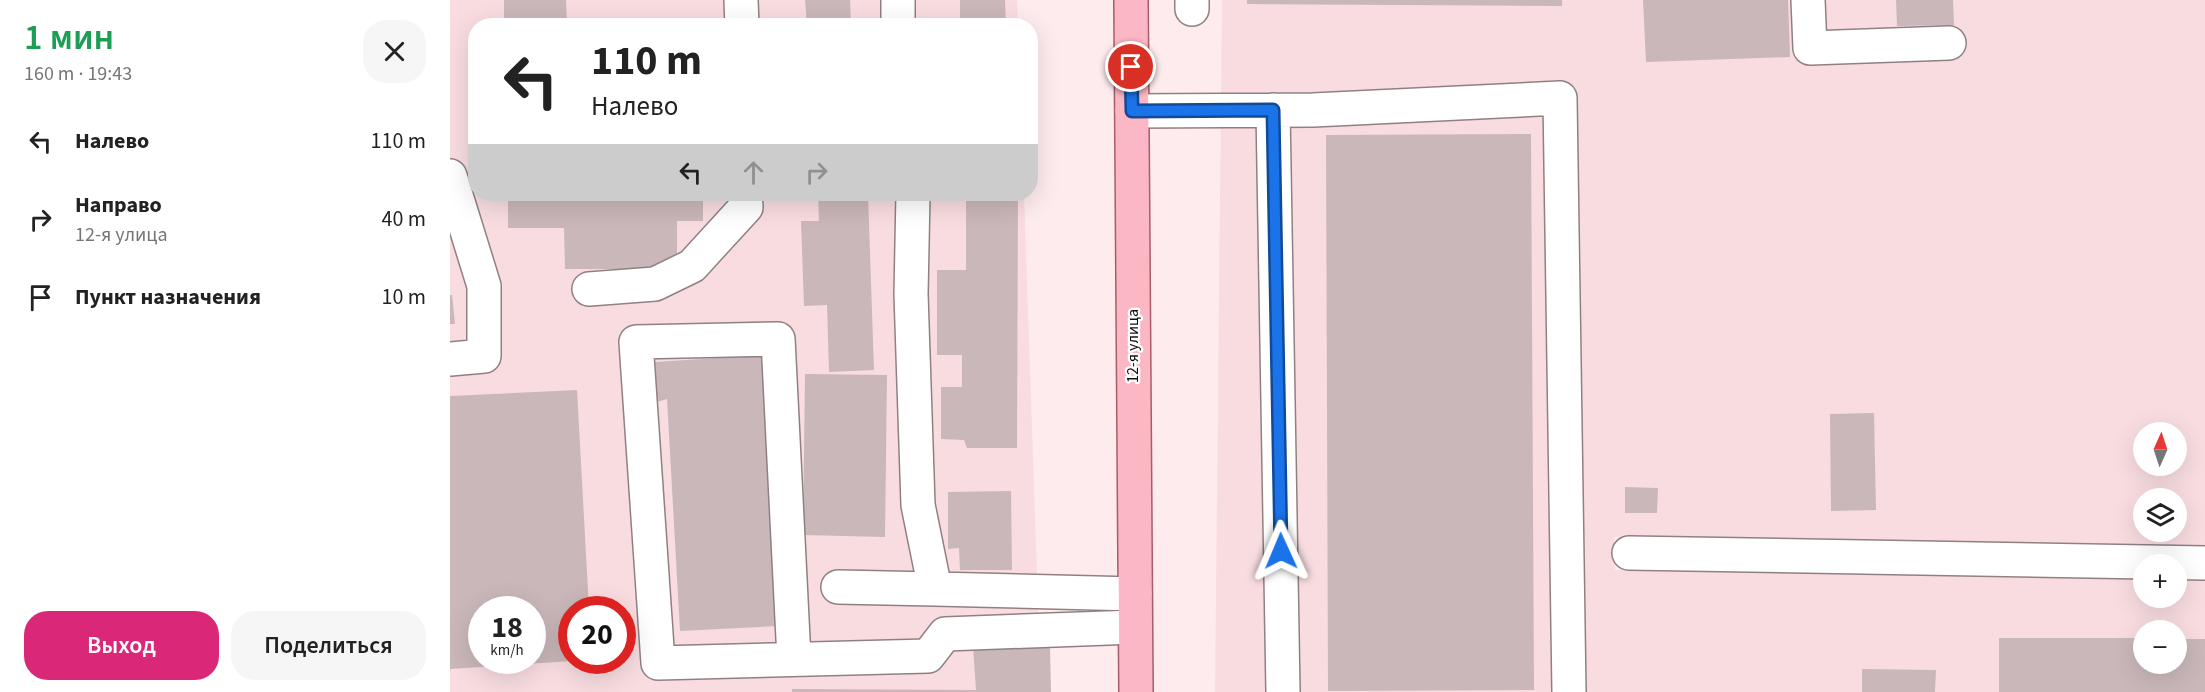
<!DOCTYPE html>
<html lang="ru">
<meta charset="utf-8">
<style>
:root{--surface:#fff;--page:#f6f6f6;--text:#222;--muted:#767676;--accent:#db2777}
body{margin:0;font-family:"Source Sans 3",sans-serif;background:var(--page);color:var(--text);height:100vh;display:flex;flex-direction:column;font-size:22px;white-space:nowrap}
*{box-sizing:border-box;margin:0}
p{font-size:20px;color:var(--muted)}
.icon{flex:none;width:33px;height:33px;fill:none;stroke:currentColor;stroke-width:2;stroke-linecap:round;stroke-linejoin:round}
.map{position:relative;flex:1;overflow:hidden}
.drawer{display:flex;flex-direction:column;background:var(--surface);width:450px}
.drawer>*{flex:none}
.hud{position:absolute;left:18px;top:18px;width:570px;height:183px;border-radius:24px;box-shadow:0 6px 24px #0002;background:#fff;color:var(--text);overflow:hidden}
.needle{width:39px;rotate:3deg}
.controls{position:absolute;left:1683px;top:422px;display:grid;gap:12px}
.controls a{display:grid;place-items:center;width:54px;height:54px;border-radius:50%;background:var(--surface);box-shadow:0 6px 24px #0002;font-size:30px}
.speed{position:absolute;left:18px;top:596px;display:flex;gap:12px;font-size:30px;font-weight:700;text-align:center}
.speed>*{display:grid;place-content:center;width:78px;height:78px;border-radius:50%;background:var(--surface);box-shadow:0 6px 24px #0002;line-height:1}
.speed small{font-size:15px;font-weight:400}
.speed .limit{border:9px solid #d22;background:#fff;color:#111}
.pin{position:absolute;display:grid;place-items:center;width:51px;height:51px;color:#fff;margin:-26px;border:3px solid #fff;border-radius:50%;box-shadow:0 2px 6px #0007}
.me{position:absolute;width:66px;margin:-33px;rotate:359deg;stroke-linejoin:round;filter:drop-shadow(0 0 4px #0008)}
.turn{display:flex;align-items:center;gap:21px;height:126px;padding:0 24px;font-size:27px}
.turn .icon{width:78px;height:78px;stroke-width:2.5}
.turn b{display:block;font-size:42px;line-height:51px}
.lanes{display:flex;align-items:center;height:57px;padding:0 24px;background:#0003;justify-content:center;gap:30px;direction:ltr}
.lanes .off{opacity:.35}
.round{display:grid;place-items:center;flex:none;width:63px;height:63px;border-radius:24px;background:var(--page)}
.overview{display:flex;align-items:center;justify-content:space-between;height:102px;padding:0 24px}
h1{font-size:36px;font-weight:600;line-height:45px;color:#1e9e55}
.action{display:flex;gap:12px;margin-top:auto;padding:12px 24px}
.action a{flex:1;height:69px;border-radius:24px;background:var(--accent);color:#fff;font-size:24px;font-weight:600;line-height:69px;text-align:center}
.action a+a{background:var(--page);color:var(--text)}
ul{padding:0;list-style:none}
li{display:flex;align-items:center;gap:18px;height:78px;padding:0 24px}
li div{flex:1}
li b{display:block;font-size:22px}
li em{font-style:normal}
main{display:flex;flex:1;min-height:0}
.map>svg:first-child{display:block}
.built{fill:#f8dce0;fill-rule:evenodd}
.building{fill:#cab7ba;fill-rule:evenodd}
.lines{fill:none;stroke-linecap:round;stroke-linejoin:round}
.minor-casing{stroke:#918082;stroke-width:36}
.major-casing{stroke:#a85d6a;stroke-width:36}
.minor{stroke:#fff;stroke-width:33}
.major{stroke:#fbb7c3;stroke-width:33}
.route-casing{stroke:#114b97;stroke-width:15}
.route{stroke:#1a73e8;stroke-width:10}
.labels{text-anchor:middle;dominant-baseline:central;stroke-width:4.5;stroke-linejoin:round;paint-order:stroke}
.street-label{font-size:16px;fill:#140e0f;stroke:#fff}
</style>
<main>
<section class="drawer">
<div class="overview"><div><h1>1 мин</h1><p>160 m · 19:43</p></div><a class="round"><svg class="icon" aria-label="close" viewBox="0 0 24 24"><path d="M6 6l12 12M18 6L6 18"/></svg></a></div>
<ul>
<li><svg class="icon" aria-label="left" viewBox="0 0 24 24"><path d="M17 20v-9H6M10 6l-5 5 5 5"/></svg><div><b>Налево</b></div><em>110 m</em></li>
<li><svg class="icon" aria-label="right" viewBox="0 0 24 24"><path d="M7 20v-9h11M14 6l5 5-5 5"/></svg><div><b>Направо</b><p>12-я улица</p></div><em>40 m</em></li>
<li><svg class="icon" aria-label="arrive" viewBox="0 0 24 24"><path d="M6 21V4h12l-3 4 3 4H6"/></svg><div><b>Пункт назначения</b></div><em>10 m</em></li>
</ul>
<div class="action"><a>Выход</a><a>Поделиться</a></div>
</section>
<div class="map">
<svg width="1755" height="692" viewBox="0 0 1755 692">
<rect width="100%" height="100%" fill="#feebed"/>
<!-- built -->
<path class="built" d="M0,0H567L568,26H26V194H574L591,692H0ZM32,609H82V660H32ZM122,609H172V660H122Z
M772,0H1755V547L1164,537L1165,570L1693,575L1694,597H1726L1727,575L1755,576V692H765ZM1694,432H1726V465H1694ZM1694,498H1726V531H1694ZM1694,630H1726V663H1694Z"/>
<!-- building -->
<path class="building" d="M54,0H116L117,26H54Z
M355,0H400L401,26H357Z
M510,0H555L556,26H510Z
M797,0H1112V6L797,4Z
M1193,0H1338L1340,57L1196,62Z
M1446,0H1503L1504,25L1447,26Z
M1081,134L1084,690L878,691L876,135Z
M58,194H253V221H227V269H115L114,228H58Z
M368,194H418L424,370L379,372L377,305L354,306L351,221H369Z
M516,194H568L567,448H517L514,440L491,439V387H512V355H487V270H516Z
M0,295H2L5,324H0Z
M313,355L328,626L230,631L217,399L207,402L205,362Z
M355,374L437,375L435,537L353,535Z
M127,390L139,609H122V661L0,669V396ZM32,609H82V660H32Z
M1424,413L1426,510L1381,511L1380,414Z
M1175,487L1208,488L1207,513H1175Z
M561,491L562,570H510L509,548L498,549V492Z
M1549,638H1694V663H1726V639H1755V692H1549Z
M523,647H600L601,692H342V689L526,690Z
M1412,669L1486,670L1485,692H1412Z"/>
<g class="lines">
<!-- minor casing -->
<g class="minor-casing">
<path id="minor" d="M291,0L292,26
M448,0V26
M1358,0L1360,48L1499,43
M742,9V0
M823,110L833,692
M682,111L863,110L1110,98L1119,692
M0,176L34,286V356L0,359
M463,194L461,294L468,505L485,589L685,594
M139,289L205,284L242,266L296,207L295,194
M1179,553L1755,563
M388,587L485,589
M344,659L328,339L186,342L208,663L478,656L495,634L685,627"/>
</g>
<!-- major casing -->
<g class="major-casing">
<path id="major" d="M681,0L686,692"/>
</g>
<!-- minor -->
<use href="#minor" class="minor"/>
<!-- major -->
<use href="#major" class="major"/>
</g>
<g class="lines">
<!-- route casing -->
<g class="route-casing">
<path id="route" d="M681,67L682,111L823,110L831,551"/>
</g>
<!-- route -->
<use href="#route" class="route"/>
</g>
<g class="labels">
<!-- street labels -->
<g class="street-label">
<text transform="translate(683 346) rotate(-90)">12-я улица</text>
</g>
</g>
</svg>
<div class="controls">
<a><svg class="needle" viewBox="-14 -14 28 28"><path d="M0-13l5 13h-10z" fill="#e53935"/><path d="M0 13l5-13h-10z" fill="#767676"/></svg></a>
<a><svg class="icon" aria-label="layers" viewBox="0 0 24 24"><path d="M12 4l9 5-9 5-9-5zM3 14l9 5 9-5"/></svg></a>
<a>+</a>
<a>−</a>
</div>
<div class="speed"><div>18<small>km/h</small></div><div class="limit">20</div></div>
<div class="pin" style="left:681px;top:67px;background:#d93025"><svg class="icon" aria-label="arrive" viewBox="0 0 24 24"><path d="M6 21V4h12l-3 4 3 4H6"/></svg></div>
<svg class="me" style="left:831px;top:551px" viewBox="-20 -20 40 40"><path d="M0-17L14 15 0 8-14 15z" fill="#1a73e8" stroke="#fff" stroke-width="4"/></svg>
<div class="hud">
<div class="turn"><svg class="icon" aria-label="left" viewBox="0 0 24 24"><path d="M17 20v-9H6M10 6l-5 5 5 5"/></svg><div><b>110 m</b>Налево</div></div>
<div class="lanes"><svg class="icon" aria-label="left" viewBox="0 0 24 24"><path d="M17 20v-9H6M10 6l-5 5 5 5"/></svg><svg class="icon off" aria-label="ahead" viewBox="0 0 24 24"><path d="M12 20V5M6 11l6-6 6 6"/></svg><svg class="icon off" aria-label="right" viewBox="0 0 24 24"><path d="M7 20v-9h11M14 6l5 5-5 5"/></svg></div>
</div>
</div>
</main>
